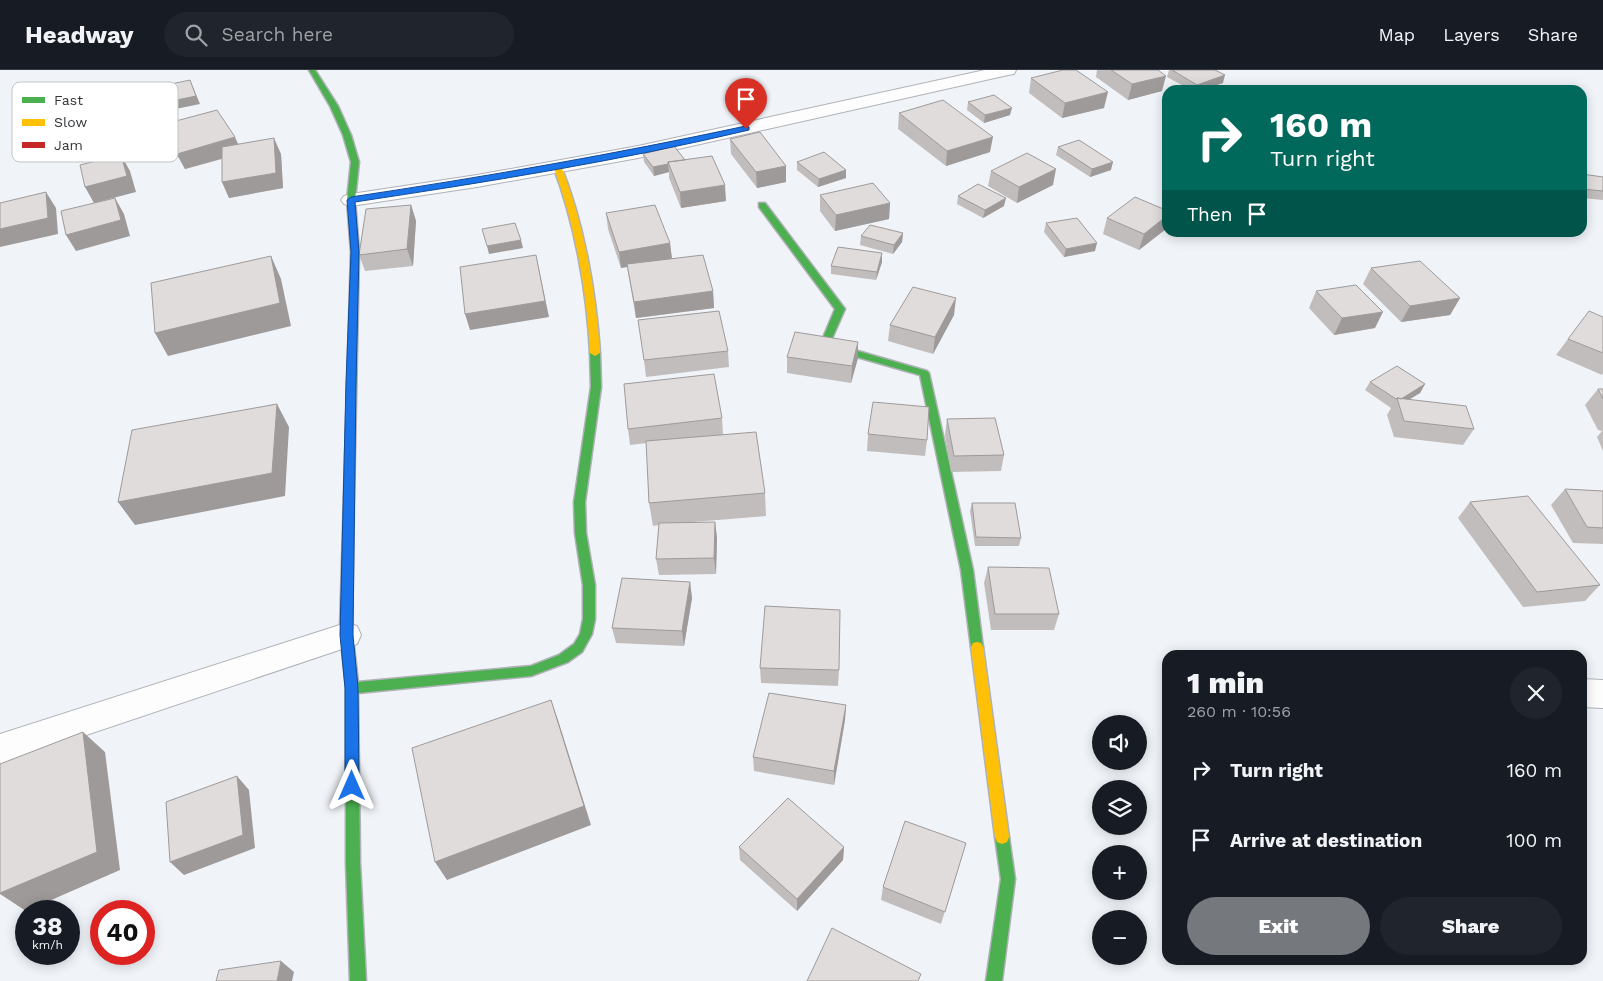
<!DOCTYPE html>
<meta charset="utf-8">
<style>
:root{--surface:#171b24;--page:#20242c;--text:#f1f3f6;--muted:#9ea1a6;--line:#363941;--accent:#75787c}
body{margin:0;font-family:"Work Sans",sans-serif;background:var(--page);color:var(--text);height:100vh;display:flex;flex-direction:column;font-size:19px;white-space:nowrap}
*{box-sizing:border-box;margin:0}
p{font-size:16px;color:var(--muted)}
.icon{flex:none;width:28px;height:28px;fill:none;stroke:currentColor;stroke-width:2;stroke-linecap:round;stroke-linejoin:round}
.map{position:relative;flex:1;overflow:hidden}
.drawer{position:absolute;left:1162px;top:580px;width:425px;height:315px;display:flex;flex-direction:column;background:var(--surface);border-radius:15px;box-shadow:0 2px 12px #0003}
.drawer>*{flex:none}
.guide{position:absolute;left:1162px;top:15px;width:425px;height:152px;border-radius:15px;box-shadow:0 2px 12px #0003;background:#00695c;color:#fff;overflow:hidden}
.controls{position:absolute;left:1092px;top:645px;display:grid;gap:10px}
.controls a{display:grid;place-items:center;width:55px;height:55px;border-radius:50%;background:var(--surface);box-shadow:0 2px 12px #0003;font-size:25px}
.speed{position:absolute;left:15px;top:830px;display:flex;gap:10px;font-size:25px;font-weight:700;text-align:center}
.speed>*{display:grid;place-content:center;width:65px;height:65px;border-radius:50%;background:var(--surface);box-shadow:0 2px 12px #0003;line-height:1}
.speed small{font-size:12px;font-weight:400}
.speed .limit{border:8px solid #d22;background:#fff;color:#111}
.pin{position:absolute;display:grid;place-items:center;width:42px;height:42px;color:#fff;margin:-51px -21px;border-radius:50% 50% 50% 0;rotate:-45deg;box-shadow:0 0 5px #0007}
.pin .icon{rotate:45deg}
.me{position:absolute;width:55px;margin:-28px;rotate:0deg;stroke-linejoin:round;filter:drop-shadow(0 0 4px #0008)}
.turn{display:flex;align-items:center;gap:18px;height:105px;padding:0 25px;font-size:22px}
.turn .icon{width:65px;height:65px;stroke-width:2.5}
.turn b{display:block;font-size:35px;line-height:42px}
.then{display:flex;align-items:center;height:48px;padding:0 25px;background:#0003;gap:10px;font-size:19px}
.round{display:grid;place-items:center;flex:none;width:52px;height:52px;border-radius:26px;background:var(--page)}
.summary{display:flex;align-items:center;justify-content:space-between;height:85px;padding:0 25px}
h1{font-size:30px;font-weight:800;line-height:38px}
.action{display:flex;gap:10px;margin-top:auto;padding:10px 25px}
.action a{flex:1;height:58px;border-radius:30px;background:var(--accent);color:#fff;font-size:20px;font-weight:800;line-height:58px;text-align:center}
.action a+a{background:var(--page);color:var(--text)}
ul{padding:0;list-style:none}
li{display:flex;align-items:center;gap:15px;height:70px;padding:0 25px}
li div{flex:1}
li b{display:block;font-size:19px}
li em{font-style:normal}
header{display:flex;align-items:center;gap:30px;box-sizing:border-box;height:70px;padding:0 25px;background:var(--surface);border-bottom:1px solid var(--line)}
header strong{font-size:24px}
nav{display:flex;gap:28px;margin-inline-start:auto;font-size:18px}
.search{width:350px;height:45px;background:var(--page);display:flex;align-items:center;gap:12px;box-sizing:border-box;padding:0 18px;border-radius:28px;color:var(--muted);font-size:19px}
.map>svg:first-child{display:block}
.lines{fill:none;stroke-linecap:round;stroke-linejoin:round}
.street-casing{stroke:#afb2b6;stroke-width:2}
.fast-casing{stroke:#afb2b6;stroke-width:3}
.slow-casing{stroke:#afb2b6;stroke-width:3}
.jam-casing{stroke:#afb2b6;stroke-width:3}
.street{fill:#fdfdfe;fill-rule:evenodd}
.fast{fill:#4caf50;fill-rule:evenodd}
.slow{fill:#ffc107;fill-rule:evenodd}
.jam{fill:#c62828;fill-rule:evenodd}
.wall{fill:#c2bdbd}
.shaded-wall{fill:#9e9a9a}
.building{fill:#e1dcdc;stroke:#9e9a9a}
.route{fill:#1a73e8;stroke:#114b97}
.key{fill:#fff;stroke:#c2c3c4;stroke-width:1}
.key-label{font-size:14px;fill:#333639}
</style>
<header>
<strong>Headway</strong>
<div class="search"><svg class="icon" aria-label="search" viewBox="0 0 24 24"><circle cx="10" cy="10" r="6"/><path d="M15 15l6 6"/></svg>Search here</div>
<nav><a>Map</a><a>Layers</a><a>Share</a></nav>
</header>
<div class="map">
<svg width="1603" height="911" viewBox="0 0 1603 911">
<rect width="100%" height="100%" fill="#f0f4f9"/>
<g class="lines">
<!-- street casing -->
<g class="street-casing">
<path id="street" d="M985,0H1016L1014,4L1008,5L638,88L477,117L351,136L344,134L341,130L344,126L351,124L477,105L638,76Z
M346,553L357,556L361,565L357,574L0,694V664Z
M1582,609L1603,610V638L1582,637Z"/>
</g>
<!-- fast casing -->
<g class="fast-casing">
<path id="fast" d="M309,0H315L338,36L351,65L359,92L355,130L359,182L354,426L349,430L344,426L351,182L347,130L351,92L343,65L330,36Z
M759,133H765L845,239L830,273L927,301L929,303L973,500L983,577L981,581L977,582L973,581L971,577L961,500L920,305L822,277L820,275L835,239L759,137Z
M595,280L600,283L601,317L585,432L586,463L595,515V549L592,564L582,582L568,592L531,606L358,623L360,793L366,911H350L346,793V618L340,560L342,556L346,555L350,556L352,560L358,612L531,596L559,585L574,574L580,564L583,549V515L575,463L574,432L591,317L590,283Z
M1002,760L1007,762L1009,767L1015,809L1002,911H986L1001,809L995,767L997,762Z"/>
</g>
<!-- slow casing -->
<g class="slow-casing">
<path id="slow" d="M554,94L561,96C584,153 596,222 600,283L595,286L590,283C587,222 575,153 553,96Z
M977,572L981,573L983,577L1009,767L1007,772L1002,774L997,772L995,767L971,577L973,573Z"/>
</g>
<!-- jam casing -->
<g class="jam-casing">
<path id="jam" d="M349,422L354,426L352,560L350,564L346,565L342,564L340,560L344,426Z"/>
</g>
<!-- street -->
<use href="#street" class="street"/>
<!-- fast -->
<use href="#fast" class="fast"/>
<!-- slow -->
<use href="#slow" class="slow"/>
<!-- jam -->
<use href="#jam" class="jam"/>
</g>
<!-- wall -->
<path class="wall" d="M1097,0H1158L1162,21L1128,30L1096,7Z
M1169,0H1215L1223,13L1202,20H1191L1167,7Z
M1031,8L1104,38L1062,48L1029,23Z
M968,32L1010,45L984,53L967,40Z
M899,43L990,82L946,96L898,59Z
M161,55L281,84L283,118L229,128L222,112V89L185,99L169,71Z
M730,69L786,96V112L757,118L731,84Z
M1058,77L1111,100L1090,107L1056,85Z
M643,84L685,90L726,131L681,138L669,108V102L654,106L644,92Z
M797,92L846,100V108L818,117L797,100Z
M991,101L1053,115L1017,133L988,116Z
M1582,104L1603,107V130L1582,128Z
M820,125L890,133L889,149L835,161L820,141Z
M958,126L1004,136L983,148L957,134Z
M411,135L416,151L413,196L365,201L359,185Z
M1168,141V155L1166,159L1139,180L1103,164L1107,148Z
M606,143L670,173L672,189L713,221L714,238L636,248L627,197L621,198L608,159Z
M1046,153L1095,181L1064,187L1044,162Z
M1458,162H1493L1462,166Z
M903,163L902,172L893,184L860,175L861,166Z
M882,183V192L876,210L831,204V196Z
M1371,198L1460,228L1450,245L1401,252L1363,214Z
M1316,221L1375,258L1334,265L1309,238Z
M954,245L933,284L888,271L890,255Z
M1603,247V303L1602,305L1556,285L1568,269Z
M728,281L729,297L646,307L644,290Z
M787,287L858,288L851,313L787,303Z
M1370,312L1425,314L1420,323L1409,330L1474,359L1463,375L1394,367L1387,345L1391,338L1365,320Z
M1598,319H1603V381L1597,367L1602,361L1598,360L1585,335Z
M722,348L723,364L765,423L766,446L693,452H715L717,468L716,504L659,505L656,489L659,455L653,456L649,433L647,373L630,375L628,359Z
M947,349L1004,385L1001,401L951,402L945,365Z
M868,364L927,370L925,386L867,381Z
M1565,419L1603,421V474L1573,473L1551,435Z
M1470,432L1600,515L1585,531L1523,537L1458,448Z
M972,433L1021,468L1019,476H975L970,441Z
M988,497L1059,544L1054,560H991L984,513Z
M690,512L692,528L684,576L616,573L612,558Z
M760,598L839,600L838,616L761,613Z
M846,635L845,650L834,715L754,701L753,687Z
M739,777H844L843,790L797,841L740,790Z
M962,786L941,854L881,830L883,817Z"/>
<!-- shaded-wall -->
<path class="shaded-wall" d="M1225,5L1223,13L1202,20H1196L1197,15Z
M1166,6L1162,21L1128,30L1132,14Z
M190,10L200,34L166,41L162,33Z
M1108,22L1104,38L1062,48L1065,33Z
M1012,38L1010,45L984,53L985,45Z
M235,67L242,83L185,99L177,84Z
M993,67L990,82L946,96L947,81Z
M274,68L281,84L283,118L229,128L222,112Z
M121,85L130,101L136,122L94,133L85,117Z
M1113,92L1111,100L1090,107L1092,99Z
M668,94L669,102L654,106L653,97Z
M786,96V112L757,118L756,102Z
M1056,99L1053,115L1017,133L1019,117Z
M846,100V108L818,117L819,109Z
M725,115L726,131L681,138L680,122Z
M46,122L56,138L58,164L0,177V159Z
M115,128L124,144L130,166L76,181L66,165Z
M1006,128L1004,136L983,148L985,140Z
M890,133L889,149L835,161L836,145Z
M411,135L416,151L413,196L407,179Z
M1168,145V155L1166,159L1139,180L1144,164Z
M903,163L902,172L893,184L894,175Z
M521,170L523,178L489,184L487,176Z
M670,173L672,189L621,198L619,182Z
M1097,173L1095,181L1064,187L1066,179Z
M882,183V192L876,210L877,202Z
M536,185L549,247L470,260L465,244Z
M271,186L281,209L291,256L168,286L155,263Z
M713,221L714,238L636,248L634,232Z
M956,228L954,245L933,284L935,267Z
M1460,228L1450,245L1401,252L1410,236Z
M1383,242L1375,258L1334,265L1342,248Z
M858,272V288L851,313L852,296Z
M1425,314L1420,323L1399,335L1398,331Z
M277,334L289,357L285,426L135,455L118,432Z
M715,452L717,468L716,504L714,488Z
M690,512L692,528L684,576L682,561Z
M551,630L558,650L591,755L447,810L435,792Z
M846,635L845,650L834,715V701Z
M83,662L105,682L120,800L26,841L0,824V823Z
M237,706L249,720L255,778L184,805L170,792Z
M844,777L843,790L797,841V829Z
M281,891L294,902L292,911H277Z"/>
<!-- building -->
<path class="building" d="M1063,0H1076L1108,22L1065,33L1031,8Z
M1111,0H1158L1166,6L1132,14Z
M1172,0H1215L1225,5L1197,15Z
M190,10L196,26L162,33L157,17Z
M994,25L1012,38L985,45L968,32Z
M943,30L993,67L947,81L899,43Z
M217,40L235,67L177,84L161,55Z
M760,62L786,96L756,102L730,69Z
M274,68L276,103L222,112V77Z
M1079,70L1113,92L1092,99L1058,77Z
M674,76L685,90L668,92V94L653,97L643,84Z
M824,82L846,100L819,109L797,92Z
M1027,83L1056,99L1019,117L991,101Z
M121,85L127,106L85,117L80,95Z
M712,86L725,115L680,122L668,92Z
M1582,104L1603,107V121L1582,119Z
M873,113L890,133L836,145L820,125Z
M978,114L1006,128L985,140L958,126Z
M46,122L48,148L0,159V133Z
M1135,127L1168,141V145L1144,164L1107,148Z
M115,128L121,150L66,165L61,141Z
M411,135L407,179L359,185L366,139Z
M655,135L670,173L619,182L606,143Z
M1077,148L1097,173L1066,179L1046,153Z
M515,153L521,170L487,176L482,159Z
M870,155L903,163L894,175L861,166Z
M838,177L882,183L877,202L831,196Z
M536,185L545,231L465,244L460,197Z
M703,185L713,221L634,232L627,194Z
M271,186L280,233L155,263L151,213Z
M1420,191L1460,228L1410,236L1371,198Z
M1356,215L1383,242L1342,248L1316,221Z
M913,217L956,228L935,267L890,255Z
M719,241L728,281L644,290L638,250Z
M1589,241L1603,247V283L1568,269Z
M795,262L858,272L852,296L787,287Z
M1397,296L1425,314L1401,329L1397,328L1396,329L1370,312Z
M714,304L722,348L628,359L624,314Z
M1598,319H1603V329Z
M1397,328L1466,336L1474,359L1404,351Z
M873,332L929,337L927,370L868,364Z
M277,334L272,403L118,432L132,360Z
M995,348L1004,385L954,386L947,349Z
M756,362L765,423L649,433L646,371Z
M1565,419L1603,421V458L1587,457Z
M1528,426L1600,515L1537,522L1470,432Z
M972,433H1015L1021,468L976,467Z
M715,452L714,488L656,489L659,453Z
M988,497L1049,498L1059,544H995Z
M622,508L690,512L682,561L612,558Z
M765,536L840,540L839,600L760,598Z
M769,623L846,635L834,701L753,687Z
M551,630L584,736L435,792L412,678Z
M83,662L97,782L0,823V694Z
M237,706L243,765L170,792L166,732Z
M788,728L844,777L797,829L739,777Z
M905,751L966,773L945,842L883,817Z
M832,858L921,904L918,911H807Z
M281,891L277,911H216L219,900Z"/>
<!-- route -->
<path class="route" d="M746,56L749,57V60C619,91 487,112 355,132L359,182L356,312L353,565L358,618L359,716L357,720L352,722L347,720L345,716V618L340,565L346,312L351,182L347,130L351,127C484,107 615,84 746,56Z"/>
<!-- legend -->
<rect x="12" y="12" width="166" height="80" rx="8" class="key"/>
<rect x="22" y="27" width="23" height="6" fill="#4caf50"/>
<rect x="22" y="49" width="23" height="7" fill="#ffc107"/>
<rect x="22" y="72" width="23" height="6" fill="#c62828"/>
<g class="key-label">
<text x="54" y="35">Fast</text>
<text x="54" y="57">Slow</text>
<text x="54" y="80">Jam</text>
</g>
</svg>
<div class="controls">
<a><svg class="icon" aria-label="sound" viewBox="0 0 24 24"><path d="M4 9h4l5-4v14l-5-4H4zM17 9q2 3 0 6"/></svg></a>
<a><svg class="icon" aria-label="layers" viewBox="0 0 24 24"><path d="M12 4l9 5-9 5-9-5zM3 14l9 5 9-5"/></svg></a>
<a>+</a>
<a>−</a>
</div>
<div class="speed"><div>38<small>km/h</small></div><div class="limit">40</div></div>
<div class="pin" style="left:746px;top:59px;background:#d93025"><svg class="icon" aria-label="arrive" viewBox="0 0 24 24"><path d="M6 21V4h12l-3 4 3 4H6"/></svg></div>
<svg class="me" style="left:352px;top:716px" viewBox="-20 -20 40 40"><path d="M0-17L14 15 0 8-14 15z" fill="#1a73e8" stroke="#fff" stroke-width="4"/></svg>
<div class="guide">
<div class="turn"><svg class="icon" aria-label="right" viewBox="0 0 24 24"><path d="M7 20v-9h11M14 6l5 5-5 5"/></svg><div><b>160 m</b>Turn right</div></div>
<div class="then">Then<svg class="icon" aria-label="arrive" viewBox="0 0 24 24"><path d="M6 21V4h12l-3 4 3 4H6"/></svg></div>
</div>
<section class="drawer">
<div class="summary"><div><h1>1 min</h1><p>260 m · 10:56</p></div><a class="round"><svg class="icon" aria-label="close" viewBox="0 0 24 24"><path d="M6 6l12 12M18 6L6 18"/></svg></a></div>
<ul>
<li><svg class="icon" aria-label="right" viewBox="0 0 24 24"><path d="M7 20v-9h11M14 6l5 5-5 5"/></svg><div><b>Turn right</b></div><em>160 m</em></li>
<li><svg class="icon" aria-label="arrive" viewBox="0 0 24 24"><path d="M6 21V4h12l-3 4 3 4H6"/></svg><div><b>Arrive at destination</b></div><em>100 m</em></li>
</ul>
<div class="action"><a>Exit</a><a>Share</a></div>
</section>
</div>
